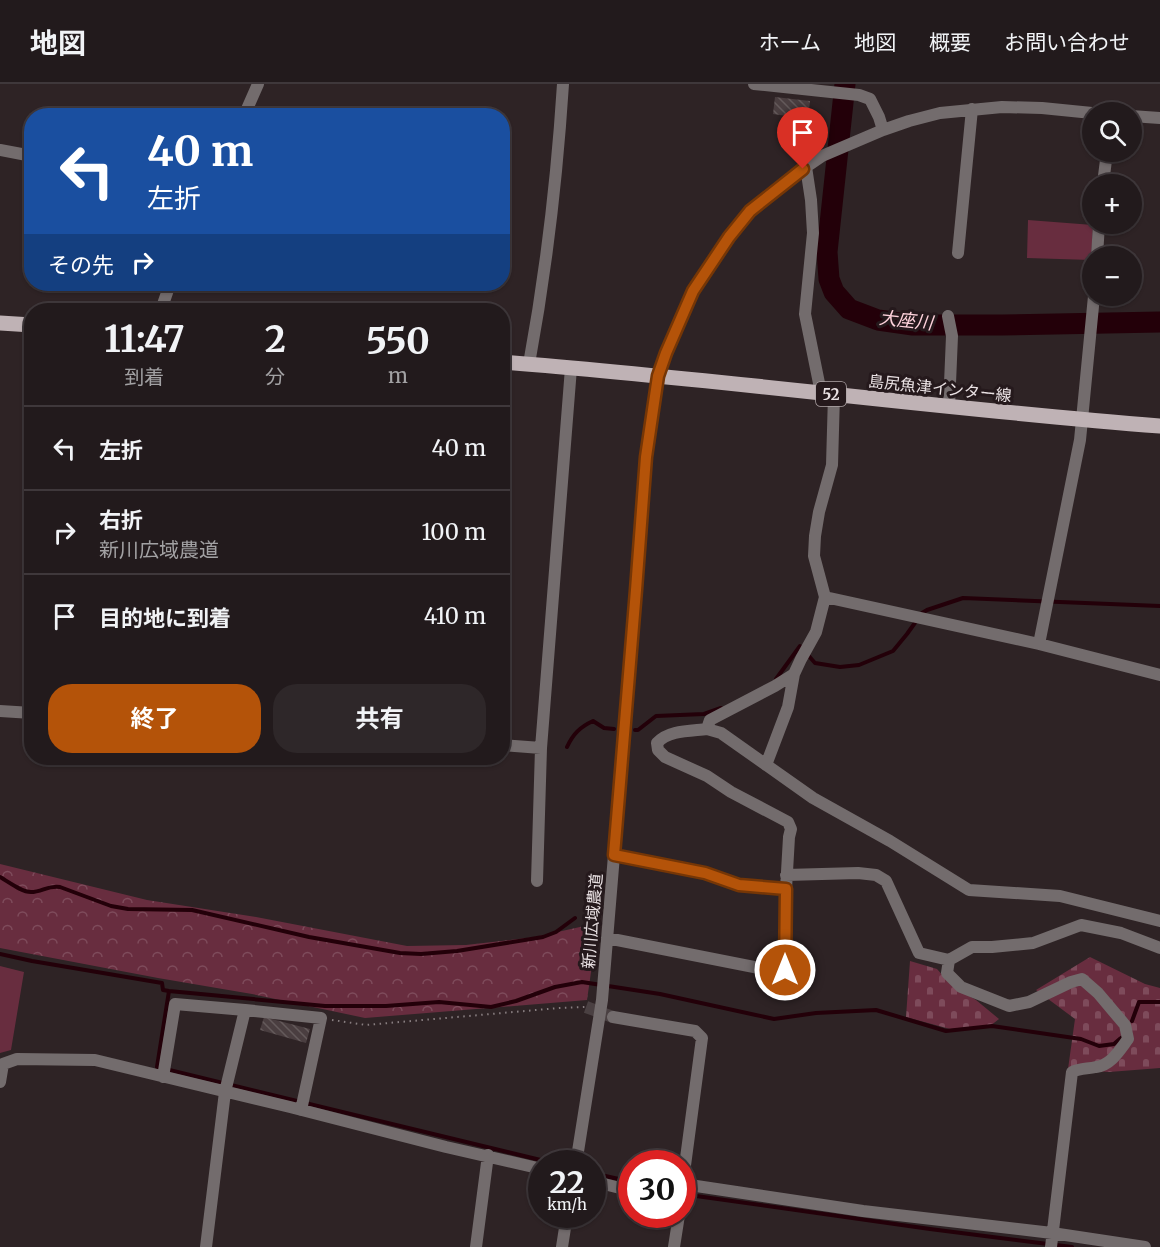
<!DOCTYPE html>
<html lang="ja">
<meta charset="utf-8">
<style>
:root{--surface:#221a1c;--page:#2e2729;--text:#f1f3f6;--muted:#a2a1a3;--line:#3f383b;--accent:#b45309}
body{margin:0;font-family:Merriweather,"Noto Sans JP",serif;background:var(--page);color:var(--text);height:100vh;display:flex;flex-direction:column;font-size:22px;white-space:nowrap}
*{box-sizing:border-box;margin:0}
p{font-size:20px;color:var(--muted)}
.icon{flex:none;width:33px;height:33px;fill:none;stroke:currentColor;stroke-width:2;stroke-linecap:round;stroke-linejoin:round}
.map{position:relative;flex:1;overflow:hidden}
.panel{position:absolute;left:24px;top:219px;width:486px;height:462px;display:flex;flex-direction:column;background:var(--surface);border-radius:24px;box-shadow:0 2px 4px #0004,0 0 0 2px var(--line)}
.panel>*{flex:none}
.top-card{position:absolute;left:24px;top:24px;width:486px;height:183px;border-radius:24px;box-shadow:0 2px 4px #0004,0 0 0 2px var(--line);background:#1a4fa0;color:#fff;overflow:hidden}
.fabs{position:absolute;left:1082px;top:18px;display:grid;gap:12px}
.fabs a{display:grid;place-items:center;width:60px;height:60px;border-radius:50%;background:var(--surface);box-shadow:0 2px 4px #0004,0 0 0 2px var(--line);font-size:30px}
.speed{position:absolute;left:528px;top:1066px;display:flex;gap:12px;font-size:30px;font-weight:700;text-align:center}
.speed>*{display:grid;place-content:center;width:78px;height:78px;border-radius:50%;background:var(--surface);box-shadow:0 2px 4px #0004,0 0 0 2px var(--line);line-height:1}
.speed small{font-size:15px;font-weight:400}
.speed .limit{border:9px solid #d22;background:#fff;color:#111}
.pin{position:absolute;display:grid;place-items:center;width:51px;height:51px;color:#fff;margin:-62px -26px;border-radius:50% 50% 50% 0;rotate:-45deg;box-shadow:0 0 6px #0007}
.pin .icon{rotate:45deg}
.me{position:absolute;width:66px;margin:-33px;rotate:0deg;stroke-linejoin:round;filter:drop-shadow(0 0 4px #0008)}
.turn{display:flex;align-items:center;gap:21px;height:126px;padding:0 24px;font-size:27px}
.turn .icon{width:78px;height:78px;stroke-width:2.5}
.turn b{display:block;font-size:42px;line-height:51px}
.then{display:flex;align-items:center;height:57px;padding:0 24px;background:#0003;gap:12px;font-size:22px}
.eta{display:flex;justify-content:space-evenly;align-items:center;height:102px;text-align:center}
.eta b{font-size:36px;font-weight:700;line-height:42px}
.primary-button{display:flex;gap:12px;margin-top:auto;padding:12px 24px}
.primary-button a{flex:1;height:69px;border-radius:24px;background:var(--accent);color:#fff;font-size:24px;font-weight:700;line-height:69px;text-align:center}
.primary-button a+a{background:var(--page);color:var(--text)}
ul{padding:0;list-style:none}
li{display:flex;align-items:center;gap:18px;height:84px;padding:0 24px;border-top:2px solid var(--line)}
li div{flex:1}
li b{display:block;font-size:22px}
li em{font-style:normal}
header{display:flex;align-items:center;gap:36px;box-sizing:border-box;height:84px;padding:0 30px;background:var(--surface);border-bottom:2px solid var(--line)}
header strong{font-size:28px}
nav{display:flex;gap:33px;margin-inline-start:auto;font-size:21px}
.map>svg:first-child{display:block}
.grass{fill:#682d3f}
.forest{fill:url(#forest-crowns)}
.cemetery{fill:url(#cemetery-stones)}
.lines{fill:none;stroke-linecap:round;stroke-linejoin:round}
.stream{stroke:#230009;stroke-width:4}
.river{stroke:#230009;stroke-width:21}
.building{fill:url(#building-back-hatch)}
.minor-tunnel{stroke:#4a4042;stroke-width:12;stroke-dasharray:12 6;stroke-linecap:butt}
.path{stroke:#887e80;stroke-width:2;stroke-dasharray:1.5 4.5;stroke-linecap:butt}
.minor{stroke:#736c6d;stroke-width:12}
.major{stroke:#bfb2b5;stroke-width:15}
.route-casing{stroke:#753606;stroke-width:15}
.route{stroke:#b45309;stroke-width:10}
.labels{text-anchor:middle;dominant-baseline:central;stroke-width:6;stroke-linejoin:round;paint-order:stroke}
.shield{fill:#25191c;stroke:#aea5a7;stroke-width:1.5}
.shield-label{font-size:15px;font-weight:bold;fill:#e9e1e3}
.street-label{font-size:16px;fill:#e9e1e3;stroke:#25191c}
.water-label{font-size:18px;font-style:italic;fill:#fed2db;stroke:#25191c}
</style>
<header>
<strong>地図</strong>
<nav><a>ホーム</a><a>地図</a><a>概要</a><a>お問い合わせ</a></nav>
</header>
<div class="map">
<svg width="1160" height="1163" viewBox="0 0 1160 1163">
<defs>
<pattern id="forest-crowns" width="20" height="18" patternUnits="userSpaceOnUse" patternTransform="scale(1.5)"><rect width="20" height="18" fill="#682d3f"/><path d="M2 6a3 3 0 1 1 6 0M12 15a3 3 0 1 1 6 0" fill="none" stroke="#7e4b5b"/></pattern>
<pattern id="cemetery-stones" width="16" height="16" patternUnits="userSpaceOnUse" patternTransform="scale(1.5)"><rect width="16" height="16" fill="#682d3f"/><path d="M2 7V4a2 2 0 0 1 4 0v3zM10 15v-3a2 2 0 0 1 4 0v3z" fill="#7e4b5b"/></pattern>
<pattern id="building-back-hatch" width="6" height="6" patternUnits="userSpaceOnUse" patternTransform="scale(1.5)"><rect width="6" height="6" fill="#4a3e40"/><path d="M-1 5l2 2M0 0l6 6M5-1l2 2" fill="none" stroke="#645a5b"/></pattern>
</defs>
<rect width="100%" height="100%" fill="#2e2325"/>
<!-- grass -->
<path class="grass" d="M1028,136L1093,141L1091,176L1027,174Z
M0,882L24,888L11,966L0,969Z"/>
<!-- forest -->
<path class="forest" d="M0,780L147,816L256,833L407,862L466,861L535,853L598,839L587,916L365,934L252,910L158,894L0,864Z"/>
<!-- cemetery -->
<path class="cemetery" d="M1090,873L1145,900L1160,904V984L1109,988L1068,985L1075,935L1036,906Z
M910,877L937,885L952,902L976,916L999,935L990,942L950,945L906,933Z"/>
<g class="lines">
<!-- stream -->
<path class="stream" d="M776,595L800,562L815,579L840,583L859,581L893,567L907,550L922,529L927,526L963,514L1160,522
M635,646H638L656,632L704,630L721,624
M567,663C573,650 580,643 593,637L604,644L614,645
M0,793C9,798 21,808 31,808C42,808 48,801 60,803L111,822L128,825L192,826L309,853L400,869L421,870L457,867L543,853L556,848L575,834
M0,870L32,877L162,899L163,906L169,907L325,922H386L439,918L491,923L516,917L555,903L582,898L660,910L774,935L816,929L876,926L946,947L992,942L1081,955L1099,962L1114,960L1122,953
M169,907L157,983L557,1080
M1132,937L1139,918H1160
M592,1089L632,1098
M682,1110L930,1145L1072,1163"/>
<!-- river -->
<path class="river" d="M845,0L827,168L829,195L834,208L849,225L878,236L913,241H1002L1160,238"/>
</g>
<!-- building -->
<path class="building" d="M775,13L810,17L808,35L773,30Z
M264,933L310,945L306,959L260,946Z"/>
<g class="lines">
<!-- minor-tunnel -->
<path class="minor-tunnel" d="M586,923L613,933"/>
<!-- path -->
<path class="path" d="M332,936L366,941L559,924L586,923"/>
<!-- minor -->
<path class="minor" d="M754,0L859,11L870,15L879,33L883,46
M244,32L258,0
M1131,32L1160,34
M0,66L32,72
M806,83L811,116L813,149L805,230L821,309
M1103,100L1107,68
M958,169L972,25
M1097,172L1099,140
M161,226L170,200
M948,232L952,252L949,323
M529,280C546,188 557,94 563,0
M834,311L832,381L819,428L815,452L814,472L825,513L1039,560L1080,356L1094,212
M1039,560L1160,591
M794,590L775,602L710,636L707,645L721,649L813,714L890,757L969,806L1060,812L1160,837
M0,627L32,629
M707,645C691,647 668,646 657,659L658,666L665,673L707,692L731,708L788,738L791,745L789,753L786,805
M502,661L541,664L571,284
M766,681L788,623L794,590L801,575L816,548L825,513
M786,791L858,789L876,791L886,797L919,869L949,876
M537,797L541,664
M607,854L759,884L785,886L786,805L739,801L705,789L614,771
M613,933L695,947L702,954L682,1104
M163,993L175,920L245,926
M0,998L3,980L17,975L95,976L290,1023L446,1063L542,1085
M576,1080L602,916L636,506L646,373L658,292L666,269L693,207L729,153L750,127L803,85L822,72L883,46L909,37L940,29L1002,23L1042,24L1092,29
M592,1097L632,1107
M683,1100L863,1127L1052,1149L1145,1163
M206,1163L225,1008L245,926L321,934L301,1026
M476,1163L488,1071
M562,1163L567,1131
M674,1163L679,1131
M1051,1163L1072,988C1080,984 1087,985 1096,983C1111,981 1119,967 1128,955L1125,941L1098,909L1082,895L1071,898L1029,918L1009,922L961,903L947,889L949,876L972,863H992L1033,859L1081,841L1121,849L1160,864"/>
<!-- major -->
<path class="major" d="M0,239L32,241
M502,278C722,295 940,325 1160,342"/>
</g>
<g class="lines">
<!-- route casing -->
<g class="route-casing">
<path id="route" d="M785,886L786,805L739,801L705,789L614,771L636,506L646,373L658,292L666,269L693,207L729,153L750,127L803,85"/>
</g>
<!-- route -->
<use href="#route" class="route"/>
</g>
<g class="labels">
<!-- shield labels -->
<rect class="shield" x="816" y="298" width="30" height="24" rx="4.5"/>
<g class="shield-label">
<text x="831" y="310">52</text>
</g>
<!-- street labels -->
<g class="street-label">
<text transform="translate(940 304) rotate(6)">島尻魚津インター線</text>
<text transform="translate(592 837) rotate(-85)">新川広域農道</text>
</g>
<!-- water labels -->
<g class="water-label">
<text transform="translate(906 236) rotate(6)">大座川</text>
</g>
</g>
</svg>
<div class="fabs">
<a><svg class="icon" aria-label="search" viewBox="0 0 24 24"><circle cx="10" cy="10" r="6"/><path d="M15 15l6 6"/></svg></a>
<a>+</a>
<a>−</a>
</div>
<div class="speed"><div>22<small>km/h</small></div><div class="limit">30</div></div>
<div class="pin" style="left:803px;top:85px;background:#d93025"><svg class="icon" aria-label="arrive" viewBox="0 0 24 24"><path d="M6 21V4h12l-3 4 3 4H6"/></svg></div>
<svg class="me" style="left:785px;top:886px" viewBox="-20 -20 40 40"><circle r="17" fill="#b45309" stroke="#fff" stroke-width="3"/><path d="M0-11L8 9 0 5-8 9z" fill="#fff"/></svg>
<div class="top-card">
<div class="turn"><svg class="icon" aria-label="left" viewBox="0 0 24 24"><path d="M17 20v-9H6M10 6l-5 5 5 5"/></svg><div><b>40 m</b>左折</div></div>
<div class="then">その先<svg class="icon" aria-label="right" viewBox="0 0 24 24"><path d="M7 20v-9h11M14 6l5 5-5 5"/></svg></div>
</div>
<section class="panel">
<div class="eta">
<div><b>11:47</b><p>到着</p></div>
<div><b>2</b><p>分</p></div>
<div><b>550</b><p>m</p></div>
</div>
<ul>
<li><svg class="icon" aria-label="left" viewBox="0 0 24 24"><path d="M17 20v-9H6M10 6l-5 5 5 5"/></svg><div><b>左折</b></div><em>40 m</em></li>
<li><svg class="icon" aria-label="right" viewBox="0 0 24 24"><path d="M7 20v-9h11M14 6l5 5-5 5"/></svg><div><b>右折</b><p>新川広域農道</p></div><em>100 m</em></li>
<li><svg class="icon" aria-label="arrive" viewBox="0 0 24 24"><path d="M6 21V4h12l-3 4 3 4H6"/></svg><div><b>目的地に到着</b></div><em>410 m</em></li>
</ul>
<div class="primary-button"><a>終了</a><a>共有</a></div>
</section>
</div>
